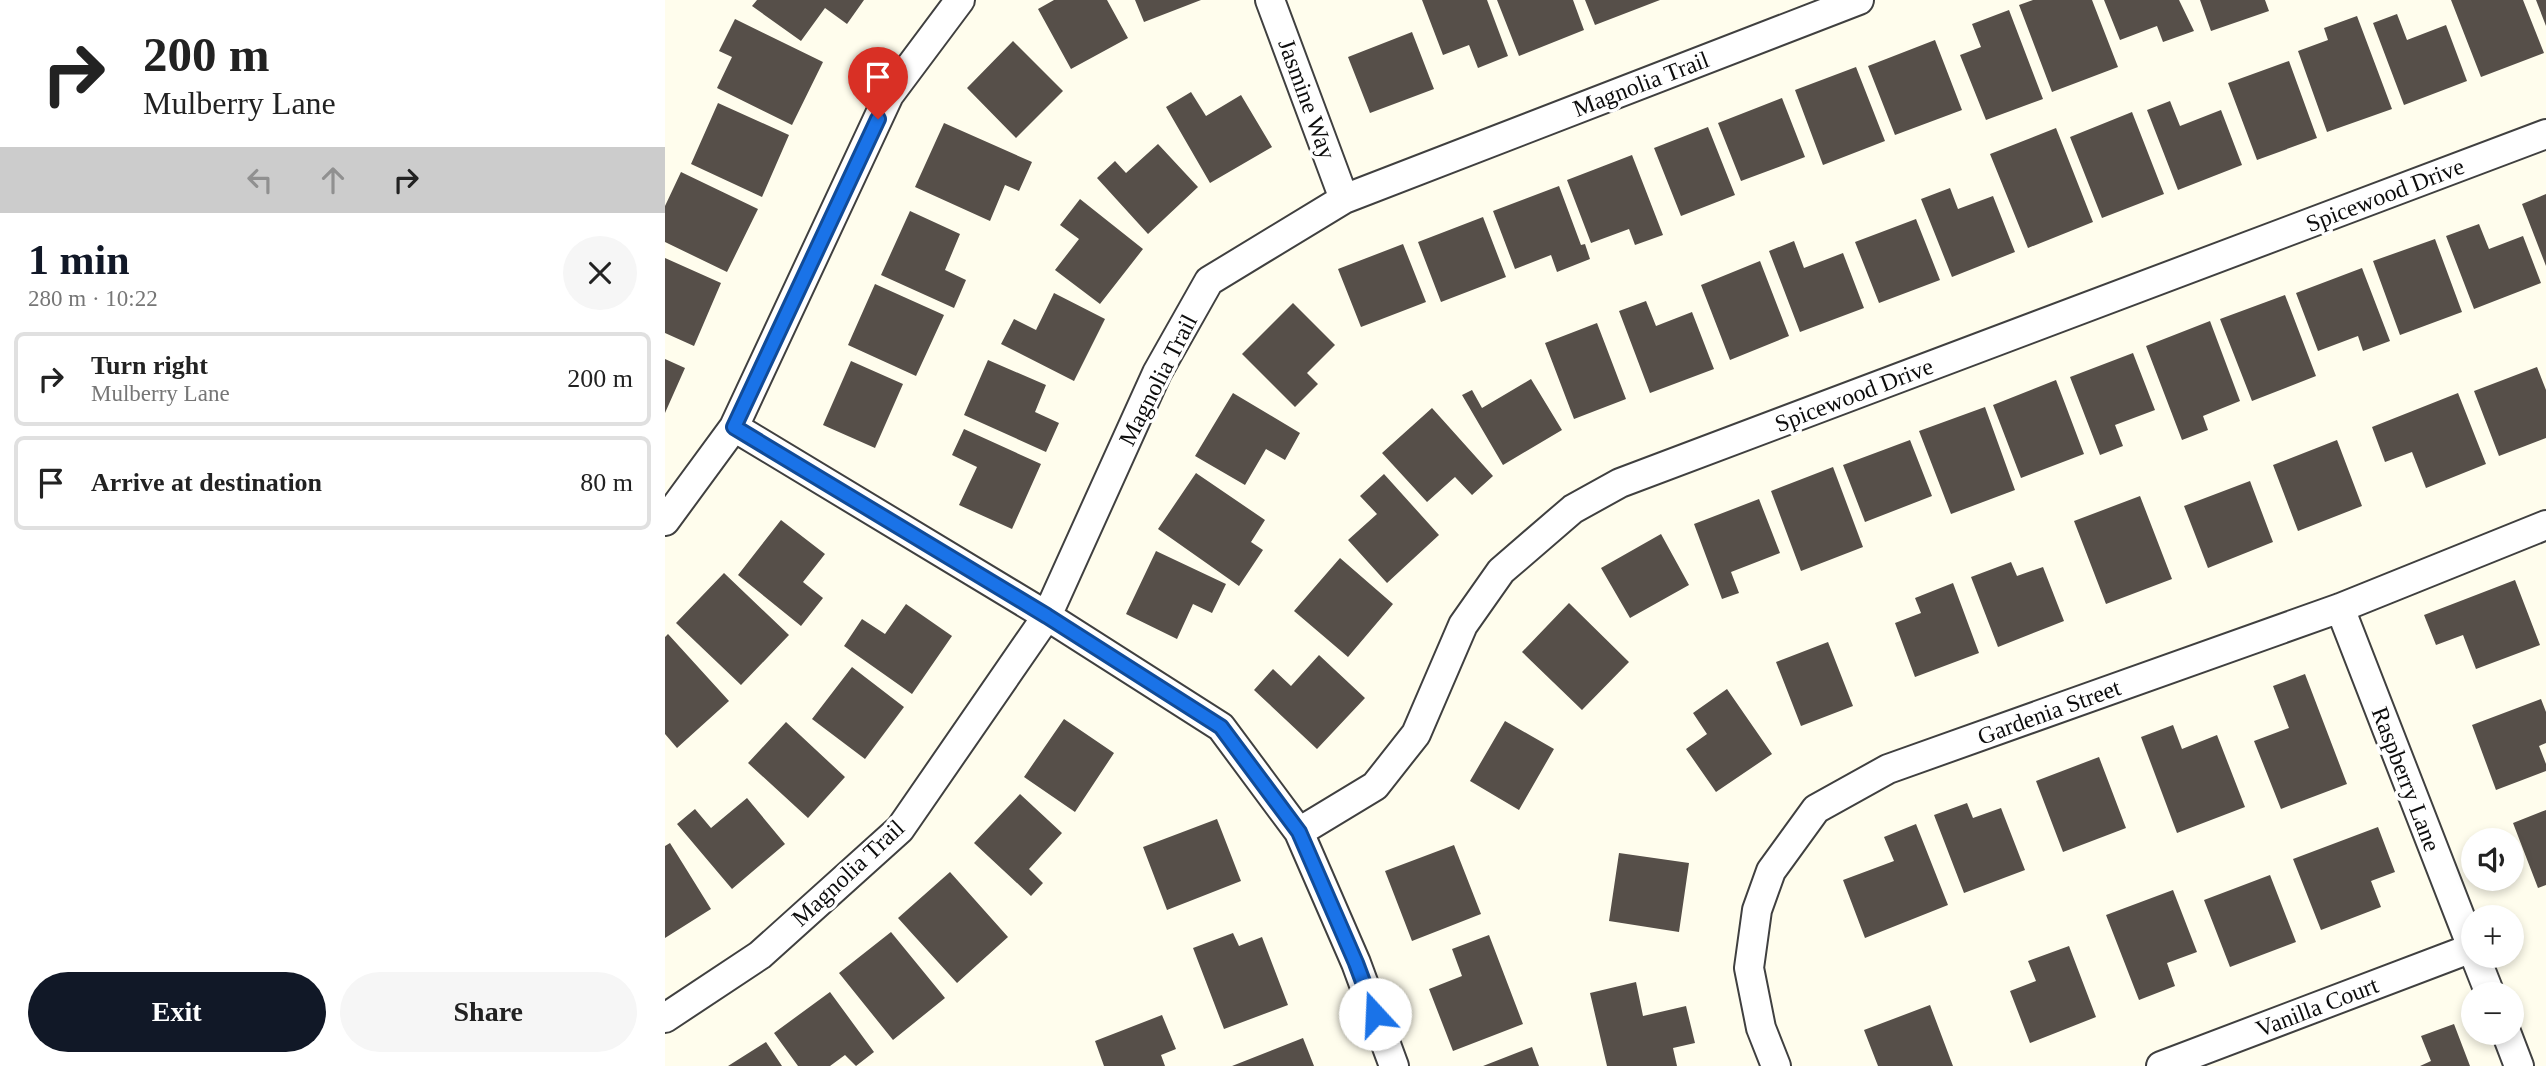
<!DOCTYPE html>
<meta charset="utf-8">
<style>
:root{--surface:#fff;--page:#f6f6f6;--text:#222;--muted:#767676;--line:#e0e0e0;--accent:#111827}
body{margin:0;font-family:"Times New Roman",serif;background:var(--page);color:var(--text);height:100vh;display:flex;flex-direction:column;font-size:26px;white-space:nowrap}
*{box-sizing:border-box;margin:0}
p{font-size:23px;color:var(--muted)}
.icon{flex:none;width:38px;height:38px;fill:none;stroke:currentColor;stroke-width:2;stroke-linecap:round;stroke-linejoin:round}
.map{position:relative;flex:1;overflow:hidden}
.drawer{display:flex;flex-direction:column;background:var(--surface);width:665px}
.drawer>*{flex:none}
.banner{background:#fff;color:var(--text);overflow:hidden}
.controls{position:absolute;left:1796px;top:828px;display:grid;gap:14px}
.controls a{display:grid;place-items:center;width:63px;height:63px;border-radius:50%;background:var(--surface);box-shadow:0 4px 10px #0003;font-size:35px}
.pin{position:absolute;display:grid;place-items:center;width:60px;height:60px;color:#fff;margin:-72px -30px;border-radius:50% 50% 50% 0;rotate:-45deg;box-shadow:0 0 7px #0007}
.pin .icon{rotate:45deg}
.me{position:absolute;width:77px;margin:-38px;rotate:340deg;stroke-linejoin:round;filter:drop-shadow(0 0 5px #0008)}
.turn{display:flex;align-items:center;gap:24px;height:147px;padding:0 28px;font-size:32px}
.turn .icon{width:91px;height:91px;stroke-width:2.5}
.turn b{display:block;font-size:49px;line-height:60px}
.lanes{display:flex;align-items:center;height:66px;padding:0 28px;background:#0003;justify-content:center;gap:35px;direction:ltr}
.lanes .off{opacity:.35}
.round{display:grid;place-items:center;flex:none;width:74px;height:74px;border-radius:37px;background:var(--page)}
.head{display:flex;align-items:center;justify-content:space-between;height:119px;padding:0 28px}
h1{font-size:42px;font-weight:700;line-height:52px;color:var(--accent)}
.primary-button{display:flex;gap:14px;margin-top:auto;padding:14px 28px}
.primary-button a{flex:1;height:80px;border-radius:42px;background:var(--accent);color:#fff;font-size:28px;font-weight:700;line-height:80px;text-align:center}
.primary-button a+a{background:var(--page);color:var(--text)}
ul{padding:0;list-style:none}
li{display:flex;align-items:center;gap:21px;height:94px;margin:0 14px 10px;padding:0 14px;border:4px solid var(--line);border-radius:10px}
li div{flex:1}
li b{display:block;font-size:26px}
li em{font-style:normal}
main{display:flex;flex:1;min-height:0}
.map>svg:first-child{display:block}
.building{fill:#564f49}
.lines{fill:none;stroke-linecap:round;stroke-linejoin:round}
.street-casing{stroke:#404040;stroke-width:32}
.street{stroke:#fff;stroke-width:28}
.route-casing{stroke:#114b97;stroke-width:18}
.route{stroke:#1a73e8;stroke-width:12}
.labels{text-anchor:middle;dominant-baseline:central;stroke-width:7;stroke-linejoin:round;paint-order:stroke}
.street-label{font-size:24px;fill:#0d0d0d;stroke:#fff}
</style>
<main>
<section class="drawer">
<div class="banner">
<div class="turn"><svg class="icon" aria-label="right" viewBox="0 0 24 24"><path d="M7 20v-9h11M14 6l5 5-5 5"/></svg><div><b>200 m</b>Mulberry Lane</div></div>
<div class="lanes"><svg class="icon off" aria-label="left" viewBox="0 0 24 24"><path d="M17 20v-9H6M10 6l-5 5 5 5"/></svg><svg class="icon off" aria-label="ahead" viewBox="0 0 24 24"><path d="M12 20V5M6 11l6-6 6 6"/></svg><svg class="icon" aria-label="right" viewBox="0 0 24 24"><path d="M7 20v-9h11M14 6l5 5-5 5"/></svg></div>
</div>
<div class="head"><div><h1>1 min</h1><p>280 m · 10:22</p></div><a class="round"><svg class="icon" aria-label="close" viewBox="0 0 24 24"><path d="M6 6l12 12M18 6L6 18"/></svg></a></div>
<ul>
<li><svg class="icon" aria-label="right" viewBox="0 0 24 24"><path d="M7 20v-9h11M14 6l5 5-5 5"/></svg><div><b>Turn right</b><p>Mulberry Lane</p></div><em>200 m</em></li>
<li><svg class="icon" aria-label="arrive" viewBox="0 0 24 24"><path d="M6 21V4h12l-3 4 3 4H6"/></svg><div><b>Arrive at destination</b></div><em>80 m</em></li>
</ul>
<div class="primary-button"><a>Exit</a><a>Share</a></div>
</section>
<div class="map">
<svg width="1881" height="1066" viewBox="0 0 1881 1066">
<rect width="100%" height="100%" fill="#fffded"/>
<!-- building -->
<path class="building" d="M92,0H199L182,24L160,8L136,41L87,6Z
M389,0H442L463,38L406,69L373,9Z
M470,0H536L479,22Z
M757,0H822L843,56L813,68L804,45L778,55Z
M832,0H908L919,30L854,56Z
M920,0H995L930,25Z
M1368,0H1427L1453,67L1387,92L1354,5Z
M1439,0H1514L1529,31L1498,42L1492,26L1455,40Z
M1535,0H1600L1604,11L1546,31Z
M1786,0H1858L1879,53L1816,77Z
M1871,0H1881V26Z
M1344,10L1378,99L1321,120L1295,55L1316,47L1307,24Z
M1732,14L1742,40L1781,25L1802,81L1739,105L1708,23Z
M1692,16L1727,109L1662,132L1633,51L1663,40L1659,28Z
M70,19L158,62L127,125L52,88L67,57L54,51Z
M747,32L769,89L705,113L683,57Z
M1270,40L1297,110L1230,135L1203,66Z
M348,41L398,91L351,138L302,88Z
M1624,61L1652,138L1592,160L1563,83Z
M1191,67L1220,141L1158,165L1130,90Z
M526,92L541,116L576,95L607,147L545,183L501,107Z
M1117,98L1140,157L1076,181L1053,123Z
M1505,101L1515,126L1556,110L1577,165L1513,190L1482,110Z
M53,103L124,135L97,197L26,164Z
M1467,112L1499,194L1437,218L1405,137Z
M279,123L367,162L354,191L340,185L325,221L250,187Z
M1043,127L1070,195L1016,216L989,148Z
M1391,128L1428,222L1363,248L1325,154Z
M493,144L533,187L483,234L432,178L450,161L461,173Z
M967,155L998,235L970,245L964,229L926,243L902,180Z
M16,172L93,209L62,272L0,242V206Z
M894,186L916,245L920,244L925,259L892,272L886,255L850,269L828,211Z
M1285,188L1293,209L1328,196L1350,252L1287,277L1256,199Z
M1881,194V266L1857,204Z
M415,199L478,249L435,304L390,270L414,239L395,225Z
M245,211L295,234L280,270L301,280L289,308L216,275Z
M818,217L841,277L776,302L753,242Z
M1251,219L1275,280L1214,303L1190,242Z
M1814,224L1824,249L1858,236L1876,283L1809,309L1781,236Z
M1770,239L1797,312L1735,335L1708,261Z
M1129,241L1139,268L1178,253L1199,308L1135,332L1104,251Z
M738,244L761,302L696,327L673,269Z
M0,258L56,283L29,346L0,333Z
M1095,261L1124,336L1065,360L1036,285Z
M1697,268L1725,341L1698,351L1693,336L1653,351L1631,293Z
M210,284L279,315L251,376L183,345Z
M389,293L440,319L409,381L336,344L349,319L371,330Z
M1620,295L1651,376L1587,401L1555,319Z
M981,301L991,326L1027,312L1049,369L985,393L954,311Z
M628,303L670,345L642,373L653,384L630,407L577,354Z
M1545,321L1575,401L1538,416L1543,430L1517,440L1481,346Z
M932,323L961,399L909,419L880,343Z
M1468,353L1490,410L1450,425L1458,446L1435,455L1405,377Z
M0,359L20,368L0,413Z
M323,360L381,385L370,412L394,423L381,452L299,415Z
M186,361L238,384L210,448L158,425Z
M1872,367L1881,390V438L1834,456L1809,391Z
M866,379L897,430L838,465L797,395L807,390L817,408Z
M1391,380L1419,454L1356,478L1328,405Z
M568,393L635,433L620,460L601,449L580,485L530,456Z
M1793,393L1821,464L1761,488L1747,452L1720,462L1707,427Z
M1320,407L1350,490L1286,514L1254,431Z
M767,408L828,476L807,495L790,477L762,502L717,453Z
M299,429L376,464L347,529L294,505L312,467L287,455Z
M1245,440L1267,496L1200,522L1178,465Z
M1672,440L1697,506L1633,531L1608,465Z
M1168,467L1198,547L1136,571L1106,491Z
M531,473L600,520L586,542L598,550L574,586L493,529Z
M719,474L774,535L722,583L683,540L712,514L695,496Z
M1585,481L1608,542L1543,568L1519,506Z
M1475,496L1507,579L1441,604L1409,521Z
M1094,499L1115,553L1066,572L1074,593L1057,599L1029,524Z
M116,520L160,554L138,582L158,598L136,626L73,575Z
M996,534L1024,585L965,618L936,568Z
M491,551L561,584L547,613L528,604L512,639L461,614Z
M675,558L728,604L683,657L629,611Z
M1346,562L1352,576L1378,567L1399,621L1333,647L1306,577Z
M59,573L124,635L76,685L11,623Z
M1850,580L1875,645L1811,669L1798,635L1771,645L1759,615Z
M1288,583L1314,653L1250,677L1230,623L1256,613L1250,598Z
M904,603L964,662L917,710L857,652Z
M241,604L287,636L247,694L179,646L197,619L220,634Z
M3,634L64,701L12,748L0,734V637Z
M1163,642L1188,706L1136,726L1111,662Z
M654,655L700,698L652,749L589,690L608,669L626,686Z
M187,667L239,707L200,759L147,719Z
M1640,674L1682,784L1616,809L1589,741L1624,728L1608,686Z
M1062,689L1107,754L1051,792L1021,749L1042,734L1028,713Z
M1876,699L1881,712V743L1874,746L1881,764V771L1831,790L1807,725Z
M399,719L449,753L410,812L359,777Z
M840,721L889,749L854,810L805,781Z
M121,722L180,777L143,818L83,763Z
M1508,725L1517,749L1552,735L1580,807L1512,833L1476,737Z
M1434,757L1461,828L1398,852L1371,781Z
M355,794L397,833L364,869L378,883L366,896L309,843Z
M82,798L120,844L67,889L12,824L30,809L46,828Z
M1302,803L1308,818L1336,808L1360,870L1299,893L1269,815Z
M1881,810V885L1873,888L1848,823Z
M552,819L576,881L502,910L478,847Z
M1251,824L1283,905L1200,938L1178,880L1229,861L1219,837Z
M1713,827L1730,872L1706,881L1716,907L1656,930L1628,859Z
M5,843L46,909L0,938V846Z
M789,845L816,914L747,941L720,871Z
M954,853L1024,863L1014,932L944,921Z
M285,872L343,937L292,983L233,918Z
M1605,875L1631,942L1565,967L1539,900Z
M1508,890L1532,952L1502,963L1510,986L1474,1000L1441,915Z
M226,932L280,998L228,1040L174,973Z
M568,933L574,946L597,937L623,1005L559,1029L528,948Z
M824,935L858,1024L788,1051L764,989L797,976L787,949Z
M1404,946L1431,1017L1365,1043L1345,991L1371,981L1363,961Z
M971,982L978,1016L1021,1006L1030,1043L1008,1048L1012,1066H942L925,993Z
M165,992L209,1052L191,1066L180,1055L165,1066H133L109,1033Z
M1265,1005L1288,1066H1213L1199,1030Z
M497,1015L511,1049L496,1055L500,1066H439L430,1041Z
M1789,1024L1805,1066H1755L1766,1061L1756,1036Z
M638,1038L649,1066H567Z
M101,1042L117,1066H63Z
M867,1047L874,1066H818Z"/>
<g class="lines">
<!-- street casing -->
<g class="street-casing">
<path id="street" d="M605,0L679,199
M69,427L382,616L556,727L634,832L691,963L729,1066
M0,521L69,427L224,95L295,0
M1675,608L1808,950
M634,832L710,786L751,734L798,625L836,571L908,509L955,483L1881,134
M1810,956L1825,994
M0,1018L95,955L235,829L382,616L492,373L544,281L679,199L1194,0
M1841,1032L1854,1066
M1111,1066L1096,1028L1084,968L1092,910L1106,871L1151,809L1223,769L1675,608L1881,525
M1496,1066L1807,948"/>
</g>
<!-- street -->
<use href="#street" class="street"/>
</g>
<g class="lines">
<!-- route casing -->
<g class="route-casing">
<path id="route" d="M213,119L69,427L382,616L556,727L634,832L691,963L710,1014"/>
</g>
<!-- route -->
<use href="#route" class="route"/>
</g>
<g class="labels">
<!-- street labels -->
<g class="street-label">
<text transform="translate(976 84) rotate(-21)">Magnolia Trail</text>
<text transform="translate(642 99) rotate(70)">Jasmine Way</text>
<text transform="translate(1720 195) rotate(-21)">Spicewood Drive</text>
<text transform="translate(493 380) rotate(-63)">Magnolia Trail</text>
<text transform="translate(1189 395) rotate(-21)">Spicewood Drive</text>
<text transform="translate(1384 712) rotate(-20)">Gardenia Street</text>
<text transform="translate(1741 779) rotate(69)">Raspberry Lane</text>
<text transform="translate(183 873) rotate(-43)">Magnolia Trail</text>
<text transform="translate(1652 1007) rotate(-21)">Vanilla Court</text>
</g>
</g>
</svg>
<div class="controls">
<a><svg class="icon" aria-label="sound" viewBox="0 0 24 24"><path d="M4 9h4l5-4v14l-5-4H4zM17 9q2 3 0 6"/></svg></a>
<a>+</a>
<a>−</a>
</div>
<div class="pin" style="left:213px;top:119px;background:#d93025"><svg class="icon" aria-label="arrive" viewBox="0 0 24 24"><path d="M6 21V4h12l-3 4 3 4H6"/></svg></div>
<svg class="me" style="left:710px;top:1014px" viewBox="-20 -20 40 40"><circle r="19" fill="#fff"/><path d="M0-13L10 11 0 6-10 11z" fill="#1a73e8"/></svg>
</div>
</main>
